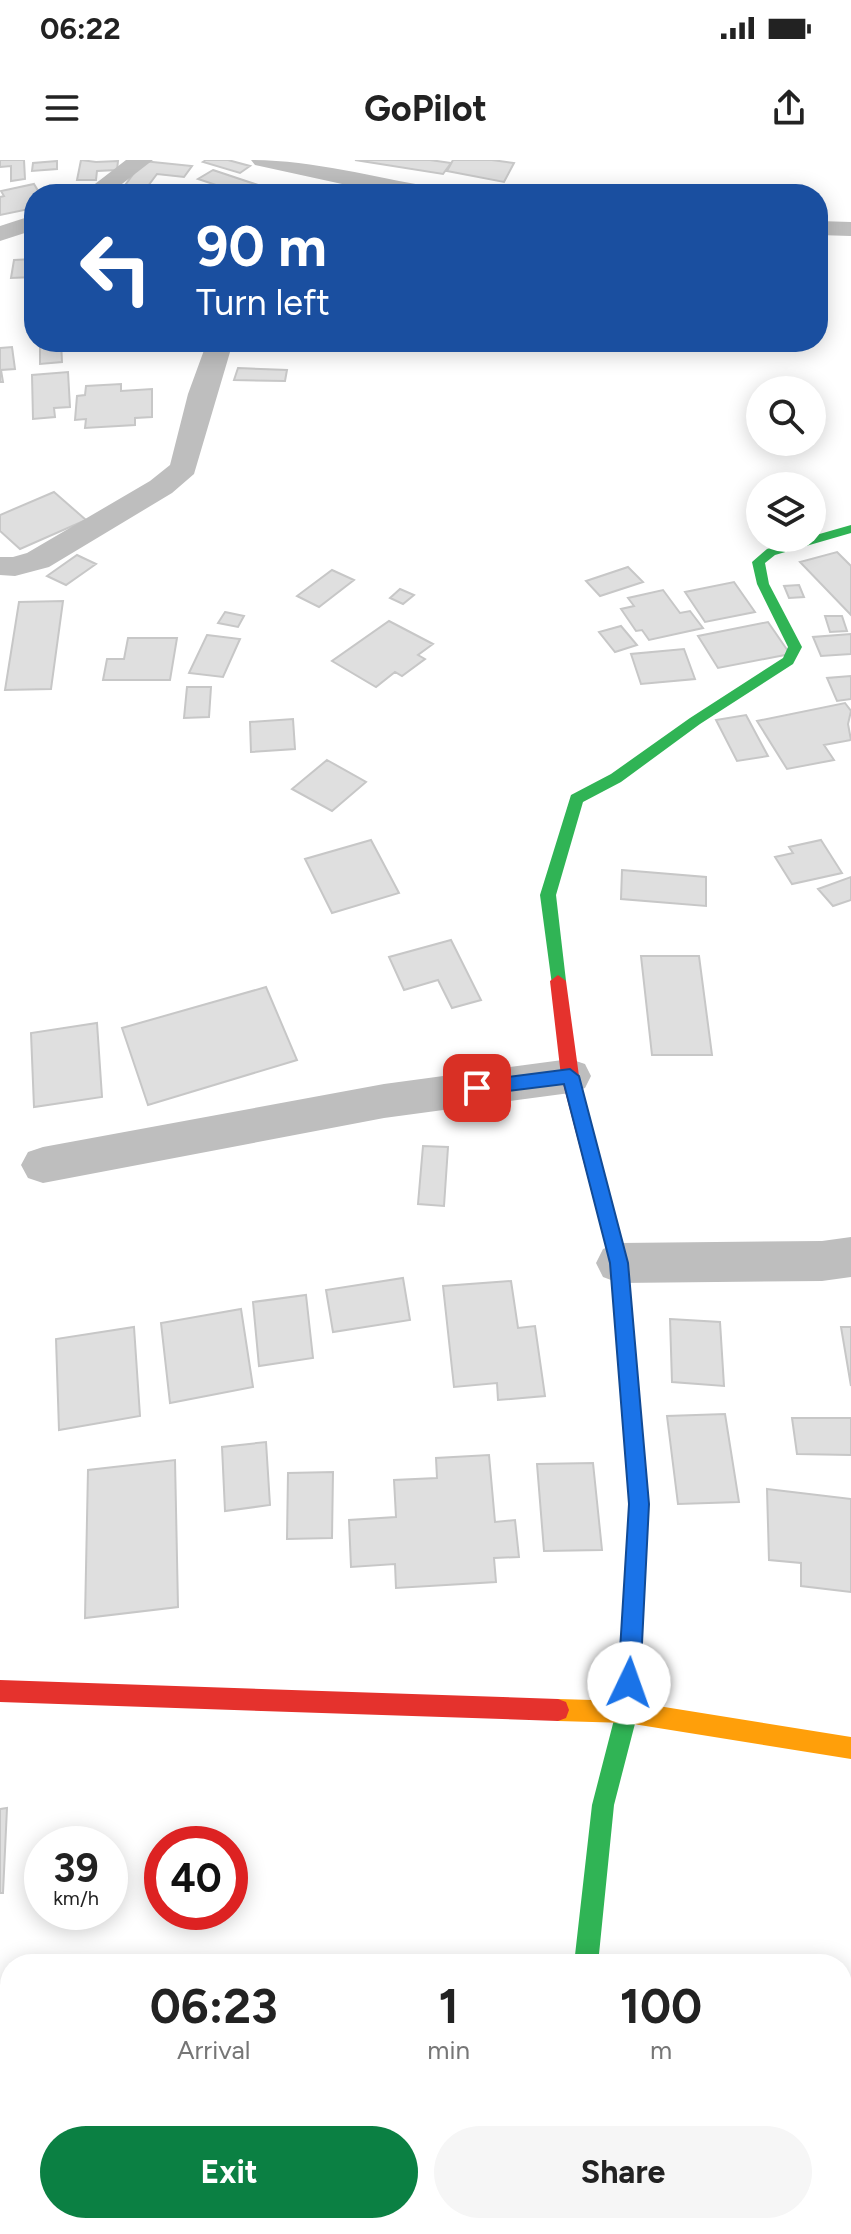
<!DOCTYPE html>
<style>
:root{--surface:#fff;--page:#f6f6f6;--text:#222;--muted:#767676;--accent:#0b8043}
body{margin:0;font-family:Figtree,sans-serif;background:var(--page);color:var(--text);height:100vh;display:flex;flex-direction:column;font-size:30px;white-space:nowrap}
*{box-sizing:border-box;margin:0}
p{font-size:26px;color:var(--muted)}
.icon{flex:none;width:44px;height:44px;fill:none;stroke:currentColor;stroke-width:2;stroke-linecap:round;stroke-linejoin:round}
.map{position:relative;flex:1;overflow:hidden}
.sheet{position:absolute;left:0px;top:1794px;width:852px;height:280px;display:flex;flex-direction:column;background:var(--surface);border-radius:32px 32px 0 0;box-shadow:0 4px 20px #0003}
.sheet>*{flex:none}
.banner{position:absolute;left:24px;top:24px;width:804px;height:168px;border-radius:32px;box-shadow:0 4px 20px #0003;background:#1a4fa0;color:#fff;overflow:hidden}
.fabs{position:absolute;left:746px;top:216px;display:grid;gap:16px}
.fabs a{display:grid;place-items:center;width:80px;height:80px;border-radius:50%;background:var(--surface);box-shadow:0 4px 20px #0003;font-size:40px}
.speed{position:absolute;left:24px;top:1666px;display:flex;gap:16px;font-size:40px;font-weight:700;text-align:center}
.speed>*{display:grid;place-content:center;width:104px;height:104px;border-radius:50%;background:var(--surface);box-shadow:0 4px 20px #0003;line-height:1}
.speed small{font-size:20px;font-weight:400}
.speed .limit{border:12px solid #d22;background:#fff;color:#111}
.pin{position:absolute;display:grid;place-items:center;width:68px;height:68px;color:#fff;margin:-34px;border-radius:16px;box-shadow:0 4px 12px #0006}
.me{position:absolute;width:88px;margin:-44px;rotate:3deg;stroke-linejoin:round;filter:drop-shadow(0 0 6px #0008)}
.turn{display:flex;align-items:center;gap:28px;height:168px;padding:0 40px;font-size:36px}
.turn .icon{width:104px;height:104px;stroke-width:2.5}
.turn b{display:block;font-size:56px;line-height:68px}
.eta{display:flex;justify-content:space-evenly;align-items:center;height:136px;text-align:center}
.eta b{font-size:48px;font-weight:700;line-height:56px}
.primary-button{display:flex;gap:16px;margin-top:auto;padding:16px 40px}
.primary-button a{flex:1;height:92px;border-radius:48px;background:var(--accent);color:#fff;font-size:32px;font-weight:700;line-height:92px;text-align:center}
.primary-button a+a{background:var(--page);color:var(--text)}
.status{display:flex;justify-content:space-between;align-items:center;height:56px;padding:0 40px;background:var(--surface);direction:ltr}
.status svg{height:22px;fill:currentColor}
header{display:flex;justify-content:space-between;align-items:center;height:104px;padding:0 40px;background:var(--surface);font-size:36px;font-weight:700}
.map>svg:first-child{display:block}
.building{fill:#dfdfdf;stroke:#c7c7c7;stroke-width:2}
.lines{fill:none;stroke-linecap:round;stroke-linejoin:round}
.street{fill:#bebebe;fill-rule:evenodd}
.fast{fill:#30b455;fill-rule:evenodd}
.slow{fill:#ff9f0a;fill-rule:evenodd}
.jam{fill:#e5322d;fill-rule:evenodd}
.route{fill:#1a73e8;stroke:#114b97;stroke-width:2}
</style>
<div class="status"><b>06:22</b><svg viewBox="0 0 49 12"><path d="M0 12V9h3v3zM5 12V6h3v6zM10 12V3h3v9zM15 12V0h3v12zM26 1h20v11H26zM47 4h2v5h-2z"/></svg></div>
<header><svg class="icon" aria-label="menu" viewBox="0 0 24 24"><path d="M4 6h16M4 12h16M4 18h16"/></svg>GoPilot<svg class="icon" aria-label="share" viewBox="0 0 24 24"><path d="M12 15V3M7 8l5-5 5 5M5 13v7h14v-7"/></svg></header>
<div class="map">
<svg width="851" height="2074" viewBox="0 0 851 2074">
<rect width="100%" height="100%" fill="#fff"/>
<!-- building -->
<path class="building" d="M0,0H24L25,19L11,21V6L0,7Z
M81,0L96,2L118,1L117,10L97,11L96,20H77Z
M206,0H228L250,6L240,13L203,2Z
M355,0H430L451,3L443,14Z
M453,0H492L514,3L504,22L447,11Z
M57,1V9L32,11L33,3Z
M143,1L192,6L184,17L157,14L145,30L123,28Z
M213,10L258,25L243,34L198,19Z
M34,24L40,34H34V48L0,55V37L4,36L1,31Z
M34,99V117L11,118L14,100Z
M40,182H61L62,202L40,204Z
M12,187L15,209L1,210L3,222H0V188Z
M238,208L287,210L285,221L234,220Z
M68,212L70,247L54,248L55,257L33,259L32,215Z
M121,224V231L152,229V257L135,258V265L85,268L86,259L75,260L77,236L85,235L86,226Z
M54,332L86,360L20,389L0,371V355Z
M837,392L851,406V455L800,402Z
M77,395L96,404L66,425L47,416Z
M628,407L643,422L600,436L586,421Z
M332,410L354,420L319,447L297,436Z
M734,422L755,452L705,462L685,432Z
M799,425L804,437L789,438L784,426Z
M400,429L414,435L403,444L390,438Z
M663,430L680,453L690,451L703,468L649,480L642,470L636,471L621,449L634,446L628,438Z
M63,441L51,529L5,530L19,442Z
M225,452L244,456L238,467L218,463Z
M825,456H842L847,471L830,472Z
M389,461L433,484L418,495L425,499L402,516L395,512L376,527L332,501Z
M768,462L790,494L718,508L698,476Z
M621,466L637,485L615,492L599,472Z
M851,474V494L821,496L813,477Z
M207,475L240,479L223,517L189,513Z
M128,478H177L170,520H103L107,499H124Z
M684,489L695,519L641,524L631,494Z
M851,516V539L837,541L827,518Z
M187,527H211L209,557L184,558Z
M845,543L851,551L848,564L851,580L824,585L834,600L787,609L757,561Z
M746,555L768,596L737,601L716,560Z
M293,559L295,589L251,592L250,562Z
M327,600L366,622L332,651L292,629Z
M371,680L399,733L332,753L305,699Z
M821,680L842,713L792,724L775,697L793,693L789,687Z
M622,710L706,717V746L621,739Z
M851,717V740L833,746L818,729Z
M451,780L481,840L452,848L438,820L404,830L389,797Z
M641,796H699L712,895H652Z
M266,827L297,900L148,945L122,868Z
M97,863L102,937L34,947L31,873Z
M423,986L448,987L444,1046L418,1044Z
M403,1118L410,1160L333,1172L326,1130Z
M511,1121L518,1168L535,1166L545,1236L498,1240L497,1223L454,1227L443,1126Z
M306,1135L313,1198L259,1206L253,1142Z
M241,1149L253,1227L170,1243L161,1163Z
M670,1159L720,1162L724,1226L672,1222Z
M134,1167L140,1256L59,1270L56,1179Z
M841,1167H851V1226Z
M725,1254L739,1342L678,1344L667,1256Z
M792,1258H851V1295L797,1294Z
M266,1282L270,1345L225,1351L222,1287Z
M489,1295L495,1362L515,1360L519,1397L494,1398L496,1422L396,1428L395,1404L351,1407L349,1360L396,1357L394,1320L437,1318L436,1298Z
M175,1300L178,1447L85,1458L88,1310Z
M593,1303L602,1390L544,1391L537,1304Z
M333,1312L332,1378L287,1379L288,1313Z
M767,1329L851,1339V1432L801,1426V1403L769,1400Z
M7,1648L3,1733H0V1649Z
M0,1837H10L7,1916H0Z"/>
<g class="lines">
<!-- street -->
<path class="street" d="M126,0H153L109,34H82Z
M251,0C311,0 373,17 432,27L440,29L444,34H388L255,5Z
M34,55V70L0,81V66Z
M818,61L851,62V76L818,75Z
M207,182H233L194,314L172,333L49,407L15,416L0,415V397H13L27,393L150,321L170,305L188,234Z
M570,899L585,904L591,916L585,928L570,933L384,958L43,1023L28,1018L21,1005L28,992L43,987L384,924Z
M851,1077V1117L822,1121L619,1123L603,1117L596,1103L603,1089L619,1083L822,1081Z
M10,2033V2064H44L41,2074H0V2037Z
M363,2064H608V2074H367Z"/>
<!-- fast -->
<path class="fast" d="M851,365V373L775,395L765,403L769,424L802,487L793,504L700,564L621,622L583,642L556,735L566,821L564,825H552L540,735L571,635L611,614L690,558L783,498L788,487L757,424L752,402L767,389Z
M638,1359L645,1362L648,1369L638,1552L614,1645L598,1804H574L592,1645L616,1552L628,1369L631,1362Z"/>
<!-- slow -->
<path class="slow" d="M558,1539L627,1541L851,1577V1599L627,1563L558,1561L550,1558L547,1550L550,1542Z"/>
<!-- jam -->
<path class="jam" d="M558,815L566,821L579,916L628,1103L649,1344L645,1376L638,1379L631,1376L628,1369L629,1344L610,1103L561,916L550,821Z
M0,1520L558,1539L566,1542L569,1550L566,1558L558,1561L0,1542Z"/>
</g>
<!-- route -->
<path class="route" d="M570,909L579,916L628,1103L649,1344L640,1523L637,1530L629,1534L621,1530L618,1523L629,1344L610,1103L564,924L477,935L469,928L477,921Z"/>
</svg>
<div class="fabs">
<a><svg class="icon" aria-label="search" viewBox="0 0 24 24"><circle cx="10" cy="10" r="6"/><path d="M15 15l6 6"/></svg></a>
<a><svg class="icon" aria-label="layers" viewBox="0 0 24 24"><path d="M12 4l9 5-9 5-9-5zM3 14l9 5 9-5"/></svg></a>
</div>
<div class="speed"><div>39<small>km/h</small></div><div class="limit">40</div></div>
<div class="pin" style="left:477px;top:928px;background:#d93025"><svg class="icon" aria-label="arrive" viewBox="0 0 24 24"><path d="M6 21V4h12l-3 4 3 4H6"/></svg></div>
<svg class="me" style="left:629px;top:1523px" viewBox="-20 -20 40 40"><circle r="19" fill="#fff"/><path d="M0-13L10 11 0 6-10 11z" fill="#1a73e8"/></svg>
<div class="banner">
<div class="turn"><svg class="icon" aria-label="left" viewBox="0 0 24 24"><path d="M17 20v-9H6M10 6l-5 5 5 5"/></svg><div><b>90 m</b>Turn left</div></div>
</div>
<section class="sheet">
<div class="eta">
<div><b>06:23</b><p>Arrival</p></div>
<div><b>1</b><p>min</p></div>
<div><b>100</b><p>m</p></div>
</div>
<div class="primary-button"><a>Exit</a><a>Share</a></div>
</section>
</div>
